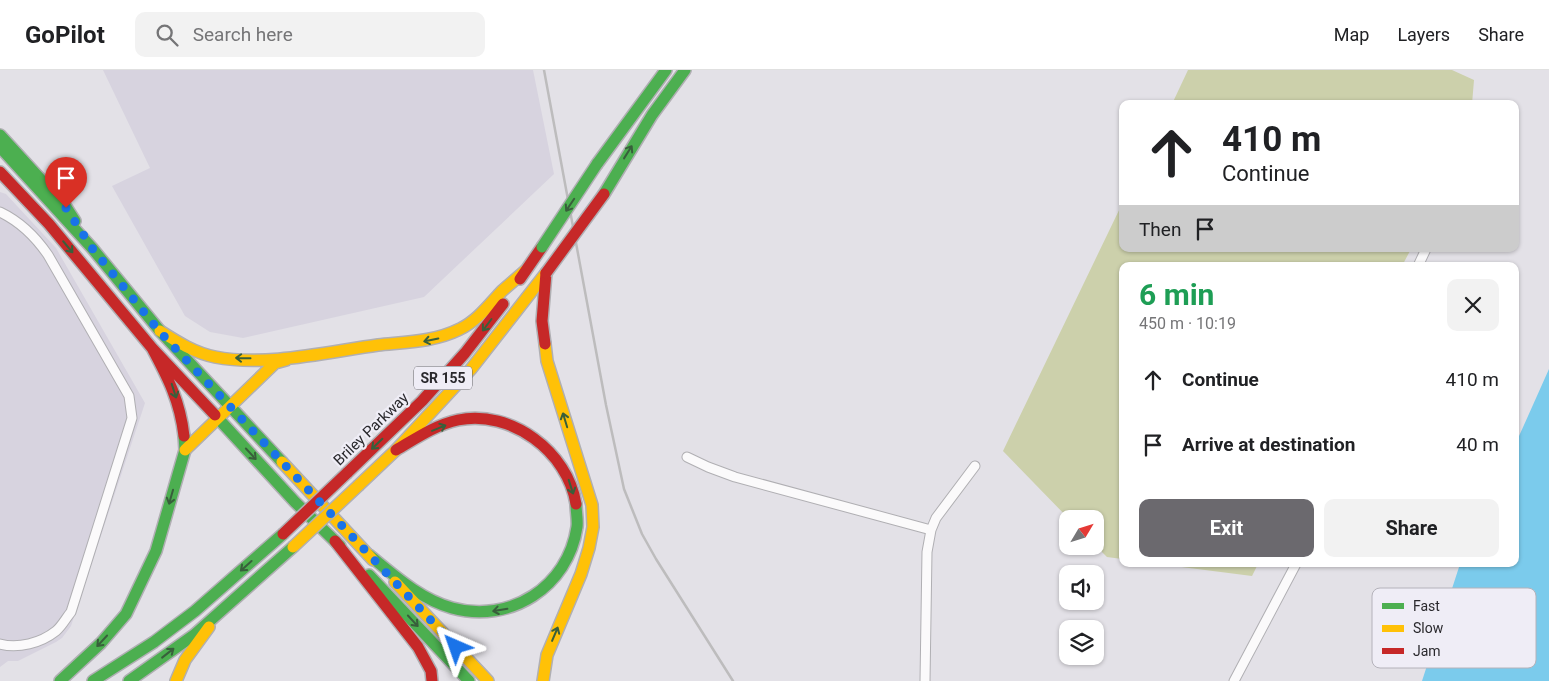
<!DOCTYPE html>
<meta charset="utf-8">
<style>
:root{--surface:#fff;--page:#f2f2f2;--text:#202124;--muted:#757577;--line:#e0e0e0;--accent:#6b696e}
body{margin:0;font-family:Roboto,sans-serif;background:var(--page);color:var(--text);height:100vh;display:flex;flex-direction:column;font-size:19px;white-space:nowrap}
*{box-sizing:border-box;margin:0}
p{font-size:16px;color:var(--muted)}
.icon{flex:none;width:28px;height:28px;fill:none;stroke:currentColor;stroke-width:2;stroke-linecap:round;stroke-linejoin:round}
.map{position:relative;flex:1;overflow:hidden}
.sheet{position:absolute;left:1119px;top:192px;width:400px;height:305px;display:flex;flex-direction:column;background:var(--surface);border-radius:10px;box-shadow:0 1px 4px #0004}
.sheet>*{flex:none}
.hud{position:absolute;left:1119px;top:30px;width:400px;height:152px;border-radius:10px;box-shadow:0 1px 4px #0004;background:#fff;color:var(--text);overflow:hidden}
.needle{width:32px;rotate:52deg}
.buttons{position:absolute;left:1059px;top:440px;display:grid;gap:10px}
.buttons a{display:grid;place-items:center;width:45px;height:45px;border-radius:10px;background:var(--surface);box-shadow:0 1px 4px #0004;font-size:25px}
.pin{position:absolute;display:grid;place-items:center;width:42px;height:42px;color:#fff;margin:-51px -21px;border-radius:50% 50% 50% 0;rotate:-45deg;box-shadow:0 0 5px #0007}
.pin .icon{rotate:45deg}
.me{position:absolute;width:55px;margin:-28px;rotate:317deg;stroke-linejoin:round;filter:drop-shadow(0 0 4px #0008)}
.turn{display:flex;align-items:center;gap:18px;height:105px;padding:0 20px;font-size:22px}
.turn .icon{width:65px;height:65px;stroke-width:2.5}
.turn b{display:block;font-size:35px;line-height:42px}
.then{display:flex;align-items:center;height:48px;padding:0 20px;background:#0003;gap:10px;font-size:19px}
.round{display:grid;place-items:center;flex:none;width:52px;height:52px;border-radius:10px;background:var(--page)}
.headline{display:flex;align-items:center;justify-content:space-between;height:85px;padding:0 20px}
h1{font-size:30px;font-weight:700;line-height:38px;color:#1e9e55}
.action{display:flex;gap:10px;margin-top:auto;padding:10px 20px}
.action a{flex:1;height:58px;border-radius:10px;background:var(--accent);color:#fff;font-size:20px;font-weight:700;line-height:58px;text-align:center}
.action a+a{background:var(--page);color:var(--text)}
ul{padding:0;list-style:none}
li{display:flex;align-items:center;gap:15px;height:65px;padding:0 20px}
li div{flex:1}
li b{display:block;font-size:19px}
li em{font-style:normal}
header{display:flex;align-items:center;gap:30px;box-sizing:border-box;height:70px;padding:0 25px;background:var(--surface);border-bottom:1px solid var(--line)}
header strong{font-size:24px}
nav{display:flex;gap:28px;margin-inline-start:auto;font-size:18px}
.search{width:350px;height:45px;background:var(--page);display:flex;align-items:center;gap:12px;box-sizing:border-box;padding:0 18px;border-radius:10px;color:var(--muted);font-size:19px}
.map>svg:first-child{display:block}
.built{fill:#d7d3df}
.green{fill:#ccd0ab}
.water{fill:#7bcbec}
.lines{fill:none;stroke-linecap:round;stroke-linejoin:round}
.street-casing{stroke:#b0afb3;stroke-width:11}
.fast-casing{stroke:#b0afb3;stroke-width:14}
.slow-casing{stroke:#b0afb3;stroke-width:14}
.jam-casing{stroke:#b0afb3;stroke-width:14}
.street{stroke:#fbfafb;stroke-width:9}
.fast{stroke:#4caf50;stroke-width:11}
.slow{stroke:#ffc107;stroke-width:11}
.jam{stroke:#c62828;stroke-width:11}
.rail{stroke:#bdbcbd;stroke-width:2.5}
.fast-bridge-casing{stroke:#b0afb3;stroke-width:14;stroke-linecap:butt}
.slow-bridge-casing{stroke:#b0afb3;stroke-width:14;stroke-linecap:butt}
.jam-bridge-casing{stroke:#b0afb3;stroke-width:14;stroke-linecap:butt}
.fast-bridge{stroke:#4caf50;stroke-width:11}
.slow-bridge{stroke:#ffc107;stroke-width:11}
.jam-bridge{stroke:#c62828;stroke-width:11}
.oneway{stroke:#385f3b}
.route{stroke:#1a73e8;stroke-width:9;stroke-dasharray:0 16.2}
.labels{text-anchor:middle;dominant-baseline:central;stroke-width:4.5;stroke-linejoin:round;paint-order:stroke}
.shield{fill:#efedf6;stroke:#656469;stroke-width:1}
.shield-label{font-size:14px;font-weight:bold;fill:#2a292d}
.street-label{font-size:15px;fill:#2a292d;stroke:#efedf6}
.key{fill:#efedf6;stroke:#b4b2ba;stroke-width:1}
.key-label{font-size:14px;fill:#2a292d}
</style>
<header>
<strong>GoPilot</strong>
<div class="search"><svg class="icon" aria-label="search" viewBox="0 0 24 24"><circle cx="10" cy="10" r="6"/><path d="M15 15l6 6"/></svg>Search here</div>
<nav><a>Map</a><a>Layers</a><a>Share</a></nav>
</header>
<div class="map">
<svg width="1549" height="611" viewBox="0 0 1549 611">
<rect width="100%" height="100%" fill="#e3e1e7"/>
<!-- built -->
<path class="built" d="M103,0H533L554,104L424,227L243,268L210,262L185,246L112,116L150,98Z
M0,122L6,124L56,178L145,333L71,556L62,568L56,572L18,591H8L0,597Z"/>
<!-- green -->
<path class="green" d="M1188,0H1452L1474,10L1472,34H1172Z
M1122,134V179H1411L1402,196H1122V489L1107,487L1095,475V449H1069L1003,381Z
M1158,494H1258L1252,506Z"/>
<!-- water -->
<path class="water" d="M1549,299V611H1422L1460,494H1515V375Z"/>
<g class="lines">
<!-- street casing -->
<g class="street-casing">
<path id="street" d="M0,142C21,152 35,166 48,185L129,326L132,348L71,542C66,548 62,556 56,561C41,573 18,579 0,574
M1418,196L1426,179
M687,387L708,397L735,407L931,460
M925,611L927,482L931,460L936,448L975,396
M1234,611L1296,494"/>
</g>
<!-- fast casing -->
<g class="fast-casing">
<path id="fast" d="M0,65L66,137L75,151
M0,77L92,178L160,261L282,392
M597,94L666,0
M604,124L652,45L685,0
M215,345L295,432L340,476
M369,485C395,506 420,529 452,538C510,554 568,517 577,457C578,450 576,442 576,434
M369,505L469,611
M60,611L101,573L126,544L156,481L185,380L184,366
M93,611L154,572L195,541L283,464
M129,611L194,565L293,477"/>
</g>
<!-- slow casing -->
<g class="slow-casing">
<path id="slow" d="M160,261C177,272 195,283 215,287C266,297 327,282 378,275C406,272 434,272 460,259C477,251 489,235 502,221C510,214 517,208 525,201
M185,380L275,293L286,290
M282,392L373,490
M359,415L396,380L471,299L546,203
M395,512L488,611
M176,611L185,590L209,557
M543,611L547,585L581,504L589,478L593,457L592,435L547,291L545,274"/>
</g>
<!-- jam casing -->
<g class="jam-casing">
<path id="jam" d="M0,102L49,154L152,278L215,345
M520,209L542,177
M545,274L542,251L546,203
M152,278C168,308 180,331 184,366
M396,380C415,369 435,355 458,350C511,339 568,382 576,434
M347,403L422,331L465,283L503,234
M335,471L418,577L431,601L432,611"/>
</g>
<!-- street -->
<use href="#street" class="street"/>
<!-- fast -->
<use href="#fast" class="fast"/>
<!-- slow -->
<use href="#slow" class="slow"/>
<!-- jam -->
<use href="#jam" class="jam"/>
<!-- rail -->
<path class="rail" d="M544,0L606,335L624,419L642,464L656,489L733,611"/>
<!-- fast-bridge casing -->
<g class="fast-bridge-casing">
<path id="fast-bridge" d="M542,177L597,94"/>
</g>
<!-- slow-bridge casing -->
<g class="slow-bridge-casing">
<path id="slow-bridge" d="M293,477L359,415"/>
</g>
<!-- jam-bridge casing -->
<g class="jam-bridge-casing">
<path id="jam-bridge" d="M546,203L604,124
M283,464L347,403"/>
</g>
<!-- fast-bridge -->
<use href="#fast-bridge" class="fast-bridge"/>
<!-- slow-bridge -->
<use href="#slow-bridge" class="slow-bridge"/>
<!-- jam-bridge -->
<use href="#jam-bridge" class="jam-bridge"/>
</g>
<!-- one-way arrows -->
<defs><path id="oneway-shaft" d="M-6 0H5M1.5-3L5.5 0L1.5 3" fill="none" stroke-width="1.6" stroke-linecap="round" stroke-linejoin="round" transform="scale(1.25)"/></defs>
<g class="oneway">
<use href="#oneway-shaft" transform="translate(628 82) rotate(-58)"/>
<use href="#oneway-shaft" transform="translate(570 135) rotate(124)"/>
<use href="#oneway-shaft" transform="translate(68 177) rotate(50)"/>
<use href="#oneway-shaft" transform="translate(487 255) rotate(127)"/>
<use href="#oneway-shaft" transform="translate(431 270) rotate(168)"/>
<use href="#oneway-shaft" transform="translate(243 288) rotate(-179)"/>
<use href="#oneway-shaft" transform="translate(174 321) rotate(72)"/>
<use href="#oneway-shaft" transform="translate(565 350) rotate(-107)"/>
<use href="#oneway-shaft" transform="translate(439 358) rotate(-22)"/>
<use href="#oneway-shaft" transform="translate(377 374) rotate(136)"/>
<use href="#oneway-shaft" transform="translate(251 384) rotate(47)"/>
<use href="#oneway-shaft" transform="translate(571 417) rotate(72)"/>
<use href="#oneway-shaft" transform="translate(171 427) rotate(106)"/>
<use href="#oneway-shaft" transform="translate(246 496) rotate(138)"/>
<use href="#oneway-shaft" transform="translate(500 540) rotate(171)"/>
<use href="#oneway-shaft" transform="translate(413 551) rotate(47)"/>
<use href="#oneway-shaft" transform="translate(555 564) rotate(-67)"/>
<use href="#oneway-shaft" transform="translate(102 571) rotate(133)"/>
<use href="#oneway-shaft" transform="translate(168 583) rotate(-38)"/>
</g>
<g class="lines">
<!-- route -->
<path class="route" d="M66,138L92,178L160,262L456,577"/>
</g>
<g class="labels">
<!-- shield labels -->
<rect class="shield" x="414" y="296.5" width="58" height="23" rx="4"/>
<g class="shield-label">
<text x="443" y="308">SR 155</text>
</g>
<!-- street labels -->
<g class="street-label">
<text transform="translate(371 359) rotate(-44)">Briley Parkway</text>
</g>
</g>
<!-- legend -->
<rect x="1372" y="518" width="164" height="80" rx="8" class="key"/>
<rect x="1382" y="533" width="22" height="6" fill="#4caf50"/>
<rect x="1382" y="555" width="22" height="7" fill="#ffc107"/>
<rect x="1382" y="578" width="22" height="6" fill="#c62828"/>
<g class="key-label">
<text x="1413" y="541">Fast</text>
<text x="1413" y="563">Slow</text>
<text x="1413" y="586">Jam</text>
</g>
</svg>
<div class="buttons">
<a><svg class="needle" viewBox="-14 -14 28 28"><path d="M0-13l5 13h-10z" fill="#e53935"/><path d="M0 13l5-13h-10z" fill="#757577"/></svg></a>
<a><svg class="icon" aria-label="sound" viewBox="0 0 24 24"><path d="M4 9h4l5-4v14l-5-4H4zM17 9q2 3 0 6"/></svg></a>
<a><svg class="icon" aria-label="layers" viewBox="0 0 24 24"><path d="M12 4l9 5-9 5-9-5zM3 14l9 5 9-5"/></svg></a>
</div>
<div class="pin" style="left:66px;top:138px;background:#d93025"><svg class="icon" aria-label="arrive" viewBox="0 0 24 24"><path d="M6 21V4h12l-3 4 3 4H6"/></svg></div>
<svg class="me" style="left:456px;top:577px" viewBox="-20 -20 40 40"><path d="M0-17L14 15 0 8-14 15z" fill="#1a73e8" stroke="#fff" stroke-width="4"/></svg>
<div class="hud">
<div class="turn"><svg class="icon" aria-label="ahead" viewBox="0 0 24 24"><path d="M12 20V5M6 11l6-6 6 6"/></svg><div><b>410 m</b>Continue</div></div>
<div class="then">Then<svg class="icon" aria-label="arrive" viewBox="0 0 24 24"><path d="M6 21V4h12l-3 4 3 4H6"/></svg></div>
</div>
<section class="sheet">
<div class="headline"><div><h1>6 min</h1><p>450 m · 10:19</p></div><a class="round"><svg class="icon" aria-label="close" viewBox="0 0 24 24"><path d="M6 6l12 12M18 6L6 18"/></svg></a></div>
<ul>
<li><svg class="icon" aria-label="ahead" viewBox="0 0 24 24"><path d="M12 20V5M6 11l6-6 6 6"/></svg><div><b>Continue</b></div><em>410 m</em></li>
<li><svg class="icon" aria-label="arrive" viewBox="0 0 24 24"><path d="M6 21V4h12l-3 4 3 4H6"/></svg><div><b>Arrive at destination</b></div><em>40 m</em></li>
</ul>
<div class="action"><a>Exit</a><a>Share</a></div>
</section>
</div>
